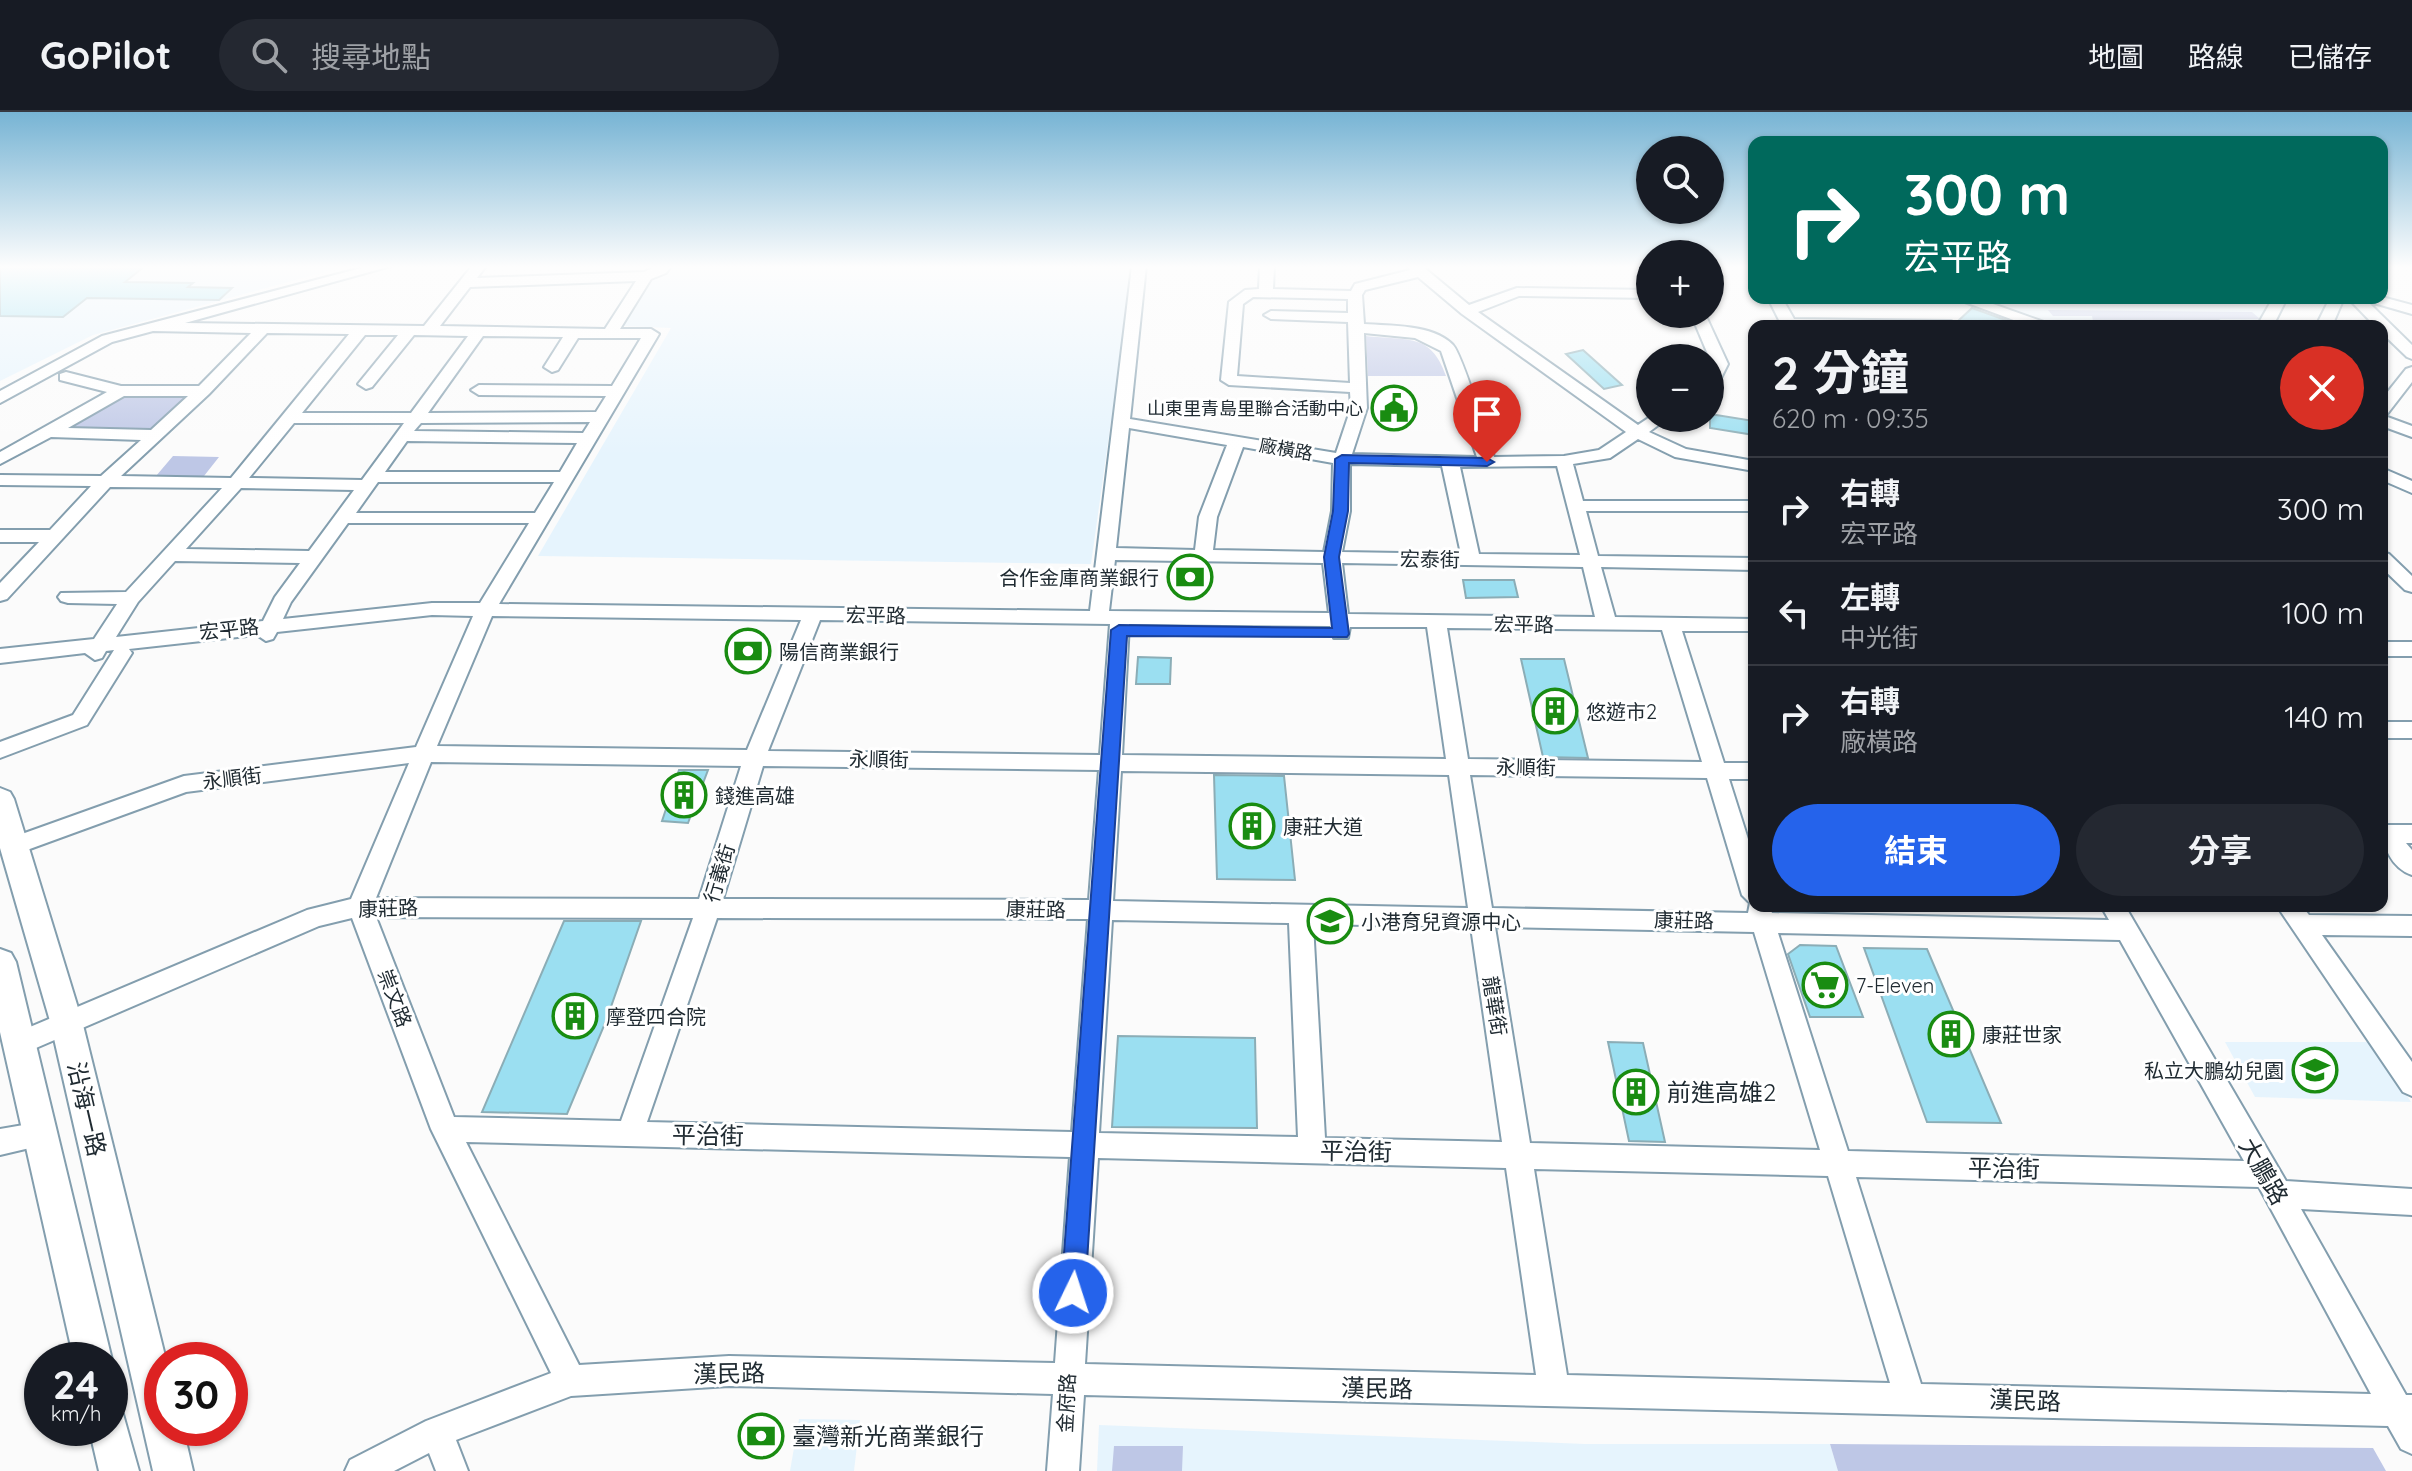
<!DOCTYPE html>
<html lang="zh-TW">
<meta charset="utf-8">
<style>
:root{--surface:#171b24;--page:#242831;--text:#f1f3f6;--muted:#9ea1a6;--line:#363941;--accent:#2563eb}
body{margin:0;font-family:Quicksand,"Noto Sans TC",sans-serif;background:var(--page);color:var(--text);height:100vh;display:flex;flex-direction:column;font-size:30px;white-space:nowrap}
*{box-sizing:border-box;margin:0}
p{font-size:26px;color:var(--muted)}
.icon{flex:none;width:44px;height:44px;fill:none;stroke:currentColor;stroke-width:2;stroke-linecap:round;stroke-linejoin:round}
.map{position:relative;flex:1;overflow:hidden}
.sheet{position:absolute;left:1748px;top:208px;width:640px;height:592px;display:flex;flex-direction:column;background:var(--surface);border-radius:16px;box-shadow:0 2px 6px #0004}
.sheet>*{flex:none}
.banner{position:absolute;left:1748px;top:24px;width:640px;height:168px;border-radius:16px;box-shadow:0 2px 6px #0004;background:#00695c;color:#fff;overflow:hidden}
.fabs{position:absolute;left:1636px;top:24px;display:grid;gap:16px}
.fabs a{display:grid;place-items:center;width:88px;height:88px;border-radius:50%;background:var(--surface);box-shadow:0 2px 6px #0004;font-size:40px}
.speed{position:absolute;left:24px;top:1230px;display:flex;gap:16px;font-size:40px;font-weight:700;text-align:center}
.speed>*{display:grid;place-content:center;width:104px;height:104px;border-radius:50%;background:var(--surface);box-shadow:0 2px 6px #0004;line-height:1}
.speed small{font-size:20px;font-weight:400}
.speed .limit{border:12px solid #d22;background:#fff;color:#111}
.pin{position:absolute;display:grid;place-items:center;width:68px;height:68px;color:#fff;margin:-82px -34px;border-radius:50% 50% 50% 0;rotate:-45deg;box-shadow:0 0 8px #0007}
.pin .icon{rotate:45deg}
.me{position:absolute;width:88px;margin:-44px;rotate:4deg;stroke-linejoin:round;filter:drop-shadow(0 0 6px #0008)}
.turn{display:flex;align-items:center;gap:28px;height:168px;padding:0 24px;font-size:36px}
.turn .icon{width:104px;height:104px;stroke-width:2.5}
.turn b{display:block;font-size:56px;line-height:68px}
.round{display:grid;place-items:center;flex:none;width:84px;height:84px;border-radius:42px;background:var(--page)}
.summary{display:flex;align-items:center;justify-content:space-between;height:136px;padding:0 24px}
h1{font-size:48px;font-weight:700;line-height:60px}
.button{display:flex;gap:16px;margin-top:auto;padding:16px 24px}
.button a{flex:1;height:92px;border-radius:48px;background:var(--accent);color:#fff;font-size:32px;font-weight:700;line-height:92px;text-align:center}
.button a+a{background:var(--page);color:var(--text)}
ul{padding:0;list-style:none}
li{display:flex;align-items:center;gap:24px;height:104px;padding:0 24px;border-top:2px solid var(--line)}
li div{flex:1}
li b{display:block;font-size:30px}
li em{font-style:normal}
header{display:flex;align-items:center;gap:48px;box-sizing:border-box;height:112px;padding:0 40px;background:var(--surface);border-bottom:2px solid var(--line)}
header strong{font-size:38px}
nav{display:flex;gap:44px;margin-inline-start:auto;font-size:28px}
.search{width:560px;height:72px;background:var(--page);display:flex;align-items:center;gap:20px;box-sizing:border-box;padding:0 28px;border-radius:44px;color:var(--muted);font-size:30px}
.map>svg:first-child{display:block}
.built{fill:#e6f4fd}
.green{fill:#bec7e6}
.building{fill:#9bdff1;stroke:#8badb6;stroke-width:2}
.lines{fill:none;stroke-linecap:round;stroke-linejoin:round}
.minor-casing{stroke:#839eae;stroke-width:4}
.major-casing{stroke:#839eae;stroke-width:4}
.minor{fill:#fff;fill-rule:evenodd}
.major{fill:#fff;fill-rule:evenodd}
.route{fill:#2563eb;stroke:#184099;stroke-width:2}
.labels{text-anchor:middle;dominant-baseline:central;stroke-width:6;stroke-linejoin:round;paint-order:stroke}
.far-poi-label{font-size:18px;fill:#202b32;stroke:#fff;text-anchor:end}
.far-street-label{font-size:18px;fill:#202b32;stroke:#fff}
.street-label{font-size:20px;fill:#202b32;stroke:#fff}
.poi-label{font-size:20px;fill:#202b32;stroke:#fff;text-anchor:start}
.near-poi-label{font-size:24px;fill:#202b32;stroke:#fff;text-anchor:start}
.near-street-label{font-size:24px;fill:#202b32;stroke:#fff}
</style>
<header>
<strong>GoPilot</strong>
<div class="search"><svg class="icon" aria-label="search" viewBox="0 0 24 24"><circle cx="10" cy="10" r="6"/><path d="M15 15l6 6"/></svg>搜尋地點</div>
<nav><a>地圖</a><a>路線</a><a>已儲存</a></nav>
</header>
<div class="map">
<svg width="2412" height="1359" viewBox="0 0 2412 1359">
<rect width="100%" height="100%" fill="#fbfbfb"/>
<!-- built -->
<path class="built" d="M0,154H347L93,223L0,269Z
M668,154H1130L1115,309H1111L1091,452L538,444L671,216L624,214L652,164H661Z
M1970,186H2271L2258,214H2054Z
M2225,930H2372L2411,990L2255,985Z
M799,1307L860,1308L854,1359H790Z
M1099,1313L1585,1332H1830L1838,1359H1097Z"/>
<!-- green -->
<path class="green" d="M2048,198L2252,200L2260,207H2219L2231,214H2094L2092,204H2053Z
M1366,224C1407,229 1431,220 1446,264H1368Z
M122,282L193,283L159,318H58Z
M173,344L219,345L204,364H156Z
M1830,1332L2373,1336L2386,1359H1838Z
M1114,1334H1183L1182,1359H1112Z"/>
<!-- building -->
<path class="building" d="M0,154H145L125,170L193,171L188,175L232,176L219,188L87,186L63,205L0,204Z
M1972,196L2014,211L2012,214H1962L1957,210Z
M1583,238L1622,273L1604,277L1566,242Z
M1377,282L1412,285V308L1376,306Z
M1710,302L1754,309V323L1710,316Z
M1463,468H1514L1518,485L1466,486Z
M1138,545L1171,546L1170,572H1136Z
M1521,547H1564L1588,646L1543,645Z
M679,658H708L688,711L662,709Z
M1214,663L1284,664L1295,768L1217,767Z
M564,809H641L606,909L567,1002L482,1000Z
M1800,833L1836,834L1863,905H1810L1788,842Z
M1864,836L1927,837L2001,1011L1927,1010Z
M1118,924L1255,926L1257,1016L1112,1015Z
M1608,930L1643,931L1665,1030L1629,1029Z"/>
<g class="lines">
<!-- minor casing -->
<g class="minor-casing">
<path id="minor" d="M369,154H391L185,211L424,214L472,154H486L477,166L644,160L657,154H671L666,161L651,167L620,217H651L659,222L499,492L1090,499L1132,154H1146L1130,307L1336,341L1351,296L1350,280L1229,273L1221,268L1229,190L1245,178L1259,177L1260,154H1274L1273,177L1351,179L1355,172L1410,158L1407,154H1422L1469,193L1517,176L1650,178V186L1519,184L1478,200L1638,313L1650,305L1668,306L1649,320L1686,337L1754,349V359L1675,345L1638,327L1610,346L1573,352L1583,389H1754V399H1586L1598,444L1754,446V458L1601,455L1615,505L1754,507V519H1682L1724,651H1754V667H1729L1754,746V794H1769L1772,801L2109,808L2101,794H2125L2286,1069L2412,1077V1103L2301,1097L2406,1283H2412V1342L2401,1337L2388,1314L1084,1283L1079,1359H1047L1053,1282L729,1274L571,1284L456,1328L468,1359H436L429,1341L394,1359H345L350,1348L426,1309L551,1261L431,1017L352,806L319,814L29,939L20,942L11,939L7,931L11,923L307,798L351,787L409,651L186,680L16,742L8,739L5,733L8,727L184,664L416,635L473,504L432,503L277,520L273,527L266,529L257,523L129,537L132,541L87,613L0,646V630L73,603L114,538L106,539L102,546L95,548L85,541L0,551V537L94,527L117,492L68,491L61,489L58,485L61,481L126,480L222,376L110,375L7,487L0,489V471L39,430H0V418H50L91,374L0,373V363L101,364L141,328L51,325L0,352V340L107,280L60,268V262L66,260L121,274H199L251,221L153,219L112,230L0,291V279L102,224ZM1418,165L1462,202L1626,320L1599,338L1564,344L1494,345C1487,325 1463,244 1453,233C1433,212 1390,214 1364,212L1362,183L1365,178ZM636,169L605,217L440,214L470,175ZM1253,185L1348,187V201L1271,199L1264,203L1271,207L1348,210L1350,271L1237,264L1243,192ZM267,221L349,222L231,366L121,364L209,282ZM1364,221L1415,226L1441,239L1477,345L1352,342L1367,296ZM365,223H398L358,272L366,277L372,275L414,223L468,224L411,301H302ZM483,224L563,225L544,255L552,260L558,258L578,226H641L612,274L479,273L471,278L479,283L606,284L596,300L428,301ZM124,284H188L151,318L68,316ZM590,310L583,321L414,319L421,311ZM294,311H404L362,368L249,366ZM1129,316L1227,333L1199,405L1195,438L1116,436ZM407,329L577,331L560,360H385ZM1243,335L1333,351L1332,399L1324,440L1213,438L1217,405ZM1350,352L1442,354L1461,442L1342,440L1350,399ZM1557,354L1580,443L1479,442L1460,355ZM378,370H554L535,401H356ZM241,376L354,378L309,439L186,437ZM348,411H529L480,491H432L283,507L291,490ZM1115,448L1323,451L1329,501L1109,499ZM175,449L300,451L275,485L263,509L116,525L138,490ZM1342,451L1583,455L1595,505L1348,502ZM492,504L801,508L747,638L437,634ZM820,508L1110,512L1100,643L768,639ZM1129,512L1330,514L1334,526H1348L1350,515H1427L1446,647L1122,643ZM1447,516L1662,518L1702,650L1468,647ZM431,650L741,654L699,787L376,786ZM763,654L1099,658L1089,788L723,787ZM1121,659L1449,663L1468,796L1113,789ZM1470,663L1707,666L1742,783L1750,791L1748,801L1492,796ZM376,805L693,806L621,1009L454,1005ZM717,806L1088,807L1072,1020L647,1010ZM1112,808L1289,811L1298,1025L1099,1021ZM1313,812L1471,815L1502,1030L1325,1026ZM1495,815L1754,820L1820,1038L1530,1031ZM1778,821L2120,828L2244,1049L1848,1039ZM466,1030L1070,1045L1055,1251L729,1244L579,1253ZM1098,1046L1506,1056L1536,1263L1085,1252ZM1534,1057L1828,1064L1890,1271L1567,1263ZM1856,1065L2259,1075L2371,1282L1921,1272Z
M2382,185L2412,193V202L2367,189L2412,233V247L2407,245L2382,221V214H2375L2348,186Z
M1768,186H1782L1794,207L1951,209L1959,214H1782Z
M1954,186H1976L2055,214H2015L2019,210Z
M2273,186H2287L2273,214H2257Z
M2330,186H2344L2332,214H2316Z
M1691,202H1705L1728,252L1716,276L1710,278L1712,252Z
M2412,255V270L2388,301L2382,303V287L2406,257Z
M2382,303L2412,314V325L2382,314Z
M2382,356L2412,369V381L2382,368Z
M2382,440L2389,442L2412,464V480L2405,478L2382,456Z
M2382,530H2412V544H2382Z
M2382,610H2412V626H2382Z
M2382,713H2412V731H2406L2412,738V763C2391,756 2382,733 2382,713Z
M2277,794H2302L2309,803L2412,804V824L2322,823L2412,950V984L2403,980Z
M41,1010L51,1013L55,1022L51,1031L0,1043V1017Z"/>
</g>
<!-- major casing -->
<g class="major-casing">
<path id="major" d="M0,676L10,680L14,687L82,909L166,1248H162V1316H183L193,1359H153L50,909L0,736Z
M0,837L11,841L16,850L112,1248L110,1254V1248H74L0,920Z
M110,1296L123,1302L139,1359H99L89,1316H110Z"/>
</g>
<!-- minor -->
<use href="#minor" class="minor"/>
<!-- major -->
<use href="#major" class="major"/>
</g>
<!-- sky -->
<linearGradient id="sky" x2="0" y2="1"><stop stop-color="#77b4d4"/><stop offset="0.45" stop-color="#fdfdfd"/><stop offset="1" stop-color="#fdfdfd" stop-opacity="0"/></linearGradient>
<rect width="2412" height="344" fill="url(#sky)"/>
<!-- route -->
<path class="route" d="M1342,343L1487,346L1494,350L1487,354L1349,351L1348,399L1339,445L1349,522L1347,525L1127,524L1085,1181L1082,1189L1073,1193L1065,1189L1061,1181L1111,518L1119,513L1332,516L1324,445L1333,399L1335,347Z"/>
<!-- icons -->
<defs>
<g id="civic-ring" transform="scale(2.3)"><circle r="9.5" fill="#fff" stroke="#198c11" stroke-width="1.5"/><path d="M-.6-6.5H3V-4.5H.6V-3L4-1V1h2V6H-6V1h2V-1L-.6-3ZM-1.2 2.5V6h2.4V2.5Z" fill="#198c11"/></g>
<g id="bank-ring" transform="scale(2.3)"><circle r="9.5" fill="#fff" stroke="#198c11" stroke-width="1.5"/><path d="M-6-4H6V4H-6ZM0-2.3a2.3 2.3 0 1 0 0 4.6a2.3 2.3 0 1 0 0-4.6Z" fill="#198c11"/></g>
<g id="building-ring" transform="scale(2.3)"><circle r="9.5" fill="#fff" stroke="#198c11" stroke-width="1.5"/><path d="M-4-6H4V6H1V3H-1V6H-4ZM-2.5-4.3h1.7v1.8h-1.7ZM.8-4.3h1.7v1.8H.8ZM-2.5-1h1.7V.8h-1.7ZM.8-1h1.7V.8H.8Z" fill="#198c11"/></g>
<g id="school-ring" transform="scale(2.3)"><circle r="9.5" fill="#fff" stroke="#198c11" stroke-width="1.5"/><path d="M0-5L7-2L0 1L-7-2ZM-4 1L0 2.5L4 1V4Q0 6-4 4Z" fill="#198c11"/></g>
<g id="supermarket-ring" transform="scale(2.3)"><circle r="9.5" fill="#fff" stroke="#198c11" stroke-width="1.5"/><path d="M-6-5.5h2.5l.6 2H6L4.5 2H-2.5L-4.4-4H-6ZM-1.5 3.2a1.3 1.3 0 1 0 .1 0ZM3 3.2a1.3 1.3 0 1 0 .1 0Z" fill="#198c11"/></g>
</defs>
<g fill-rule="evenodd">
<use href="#civic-ring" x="1394" y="296"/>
<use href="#bank-ring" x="1190" y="465"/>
<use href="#bank-ring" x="748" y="539"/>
<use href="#building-ring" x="1555" y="599"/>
<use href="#building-ring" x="684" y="683"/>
<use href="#building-ring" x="1252" y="714"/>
<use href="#school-ring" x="1330" y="809"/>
<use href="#supermarket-ring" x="1825" y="873"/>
<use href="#building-ring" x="575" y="904"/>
<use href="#building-ring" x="1951" y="922"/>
<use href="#school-ring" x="2315" y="958"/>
<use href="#building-ring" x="1636" y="980"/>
<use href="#bank-ring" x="761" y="1324"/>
</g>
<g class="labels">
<!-- far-poi labels -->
<g class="far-poi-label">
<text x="1363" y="296">山東里青島里聯合活動中心</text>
</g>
<!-- far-street labels -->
<g class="far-street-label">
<text transform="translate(1286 337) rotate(10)">廠橫路</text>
</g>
<!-- street labels -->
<g class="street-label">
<text transform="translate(1430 447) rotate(1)">宏泰街</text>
<text transform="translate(876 503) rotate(1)">宏平路</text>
<text transform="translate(1524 512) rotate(1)">宏平路</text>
<text transform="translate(229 517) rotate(-6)">宏平路</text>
<text transform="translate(879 647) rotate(1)">永順街</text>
<text transform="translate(1526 655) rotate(1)">永順街</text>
<text transform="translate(232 666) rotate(-7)">永順街</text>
<text transform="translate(719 761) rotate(-73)">行義街</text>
<text transform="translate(388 796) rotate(-2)">康莊路</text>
<text transform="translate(1036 797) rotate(1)">康莊路</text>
<text transform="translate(1684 808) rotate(1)">康莊路</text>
<text transform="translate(395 886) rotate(69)">崇文路</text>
<text transform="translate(1495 894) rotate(81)">龍華街</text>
<text transform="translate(1066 1291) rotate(-87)">金府路</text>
</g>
<!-- poi labels -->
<g class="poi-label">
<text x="1159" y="465" text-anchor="end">合作金庫商業銀行</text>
<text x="779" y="539">陽信商業銀行</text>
<text x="1586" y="599">悠遊市2</text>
<text x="715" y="683">錢進高雄</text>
<text x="1283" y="714">康莊大道</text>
<text x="1361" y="809">小港育兒資源中心</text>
<text x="1856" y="873">7-Eleven</text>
<text x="606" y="904">摩登四合院</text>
<text x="1982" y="922">康莊世家</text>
<text x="2284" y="958" text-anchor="end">私立大鵬幼兒園</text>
</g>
<!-- near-poi labels -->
<g class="near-poi-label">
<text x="1667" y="980">前進高雄2</text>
<text x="792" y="1324">臺灣新光商業銀行</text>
</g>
<!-- near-street labels -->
<g class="near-street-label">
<text transform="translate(87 997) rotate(77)">沿海一路</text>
<text transform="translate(708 1023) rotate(1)">平治街</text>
<text transform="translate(1356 1039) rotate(1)">平治街</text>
<text transform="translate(2004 1056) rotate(1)">平治街</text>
<text transform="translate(2264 1059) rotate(60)">大鵬路</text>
<text transform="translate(729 1261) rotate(-1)">漢民路</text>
<text transform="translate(1377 1276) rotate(1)">漢民路</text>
<text transform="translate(2025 1288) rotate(2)">漢民路</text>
</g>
</g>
</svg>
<div class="fabs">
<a><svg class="icon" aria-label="search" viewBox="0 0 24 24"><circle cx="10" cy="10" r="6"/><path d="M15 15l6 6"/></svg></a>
<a>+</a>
<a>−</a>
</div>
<div class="speed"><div>24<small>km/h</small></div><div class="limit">30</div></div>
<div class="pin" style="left:1487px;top:350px;background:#d93025"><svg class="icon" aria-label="arrive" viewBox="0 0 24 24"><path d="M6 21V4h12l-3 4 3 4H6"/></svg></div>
<svg class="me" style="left:1073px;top:1181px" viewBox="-20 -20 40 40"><circle r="17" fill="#2563eb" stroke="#fff" stroke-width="3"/><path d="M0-11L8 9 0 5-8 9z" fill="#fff"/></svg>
<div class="banner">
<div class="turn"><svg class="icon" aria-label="right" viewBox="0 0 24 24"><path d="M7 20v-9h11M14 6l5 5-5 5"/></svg><div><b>300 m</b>宏平路</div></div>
</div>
<section class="sheet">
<div class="summary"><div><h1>2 分鐘</h1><p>620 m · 09:35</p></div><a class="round" style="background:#d93025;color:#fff"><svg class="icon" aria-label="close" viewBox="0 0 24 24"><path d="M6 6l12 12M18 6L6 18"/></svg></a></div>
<ul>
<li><svg class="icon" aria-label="right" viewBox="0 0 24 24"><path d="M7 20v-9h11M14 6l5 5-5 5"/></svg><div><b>右轉</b><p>宏平路</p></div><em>300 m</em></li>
<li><svg class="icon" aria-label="left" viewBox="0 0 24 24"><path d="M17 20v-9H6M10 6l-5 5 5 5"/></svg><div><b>左轉</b><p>中光街</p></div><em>100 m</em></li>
<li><svg class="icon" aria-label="right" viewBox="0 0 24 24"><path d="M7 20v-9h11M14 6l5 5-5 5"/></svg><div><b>右轉</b><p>廠橫路</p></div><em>140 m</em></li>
</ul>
<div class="button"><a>結束</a><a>分享</a></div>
</section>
</div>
